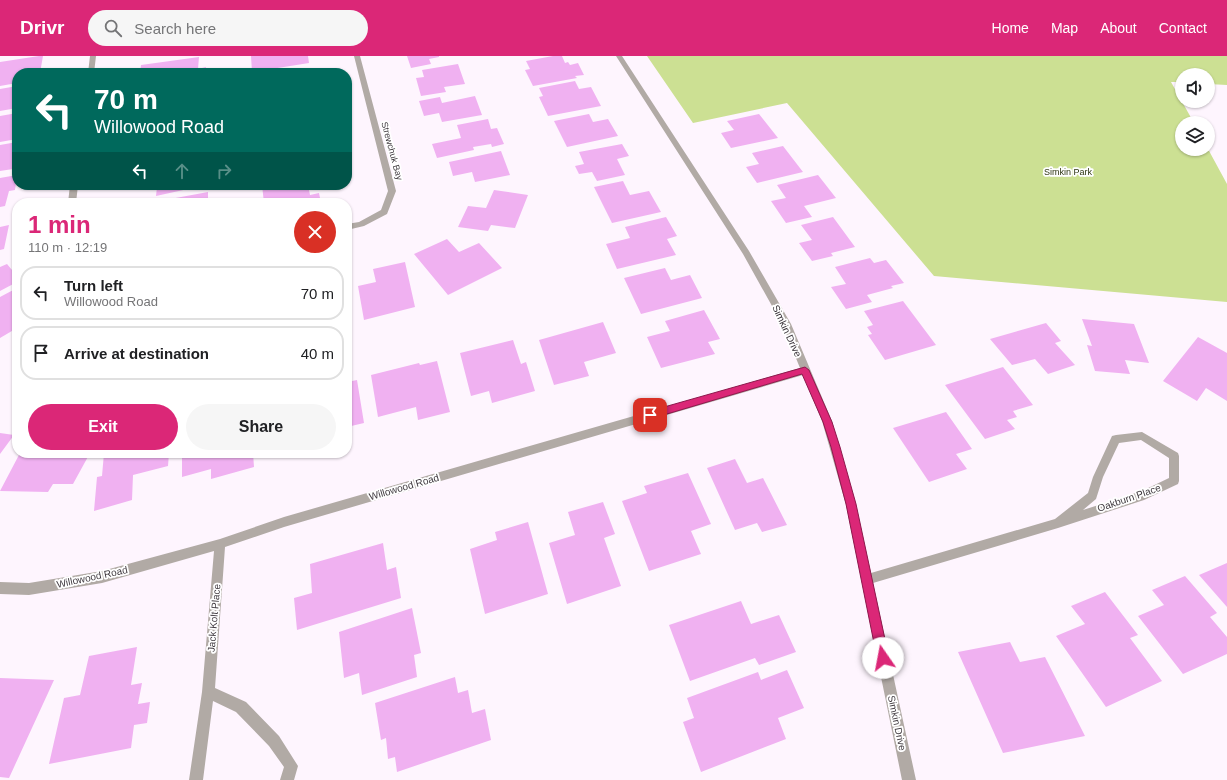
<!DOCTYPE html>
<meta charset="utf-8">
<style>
:root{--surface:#fff;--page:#f6f6f6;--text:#202124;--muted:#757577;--line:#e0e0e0;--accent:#db2777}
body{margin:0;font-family:Arial,sans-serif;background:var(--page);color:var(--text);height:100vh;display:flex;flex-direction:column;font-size:15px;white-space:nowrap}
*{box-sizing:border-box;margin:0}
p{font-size:13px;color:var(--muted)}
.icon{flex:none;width:22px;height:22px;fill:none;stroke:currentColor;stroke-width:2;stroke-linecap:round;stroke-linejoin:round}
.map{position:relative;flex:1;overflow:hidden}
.details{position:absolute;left:12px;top:142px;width:340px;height:260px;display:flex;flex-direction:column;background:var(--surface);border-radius:16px;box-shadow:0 1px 3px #0004}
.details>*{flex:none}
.hud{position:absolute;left:12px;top:12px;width:340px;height:122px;border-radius:16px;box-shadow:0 1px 3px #0004;background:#00695c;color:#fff;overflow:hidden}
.tools{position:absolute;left:1175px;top:12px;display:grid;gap:8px}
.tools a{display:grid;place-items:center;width:40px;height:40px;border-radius:50%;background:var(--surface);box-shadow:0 1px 3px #0004;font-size:20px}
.pin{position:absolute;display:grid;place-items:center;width:34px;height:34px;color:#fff;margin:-17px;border-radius:8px;box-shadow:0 2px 6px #0006}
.me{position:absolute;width:44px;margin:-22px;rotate:348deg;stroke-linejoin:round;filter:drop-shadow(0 0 3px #0008)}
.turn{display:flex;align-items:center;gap:14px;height:84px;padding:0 16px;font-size:18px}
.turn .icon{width:52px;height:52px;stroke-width:2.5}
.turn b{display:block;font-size:28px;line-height:34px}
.lanes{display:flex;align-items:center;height:38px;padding:0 16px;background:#0003;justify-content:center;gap:20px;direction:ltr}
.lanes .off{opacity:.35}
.round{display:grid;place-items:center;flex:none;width:42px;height:42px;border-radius:21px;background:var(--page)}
.overview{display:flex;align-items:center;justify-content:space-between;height:68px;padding:0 16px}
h1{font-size:24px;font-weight:700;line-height:30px;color:var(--accent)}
.action{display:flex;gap:8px;margin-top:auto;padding:8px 16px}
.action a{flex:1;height:46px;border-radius:24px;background:var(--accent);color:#fff;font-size:16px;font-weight:700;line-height:46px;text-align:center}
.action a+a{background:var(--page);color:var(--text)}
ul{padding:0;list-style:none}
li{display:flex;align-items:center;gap:12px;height:54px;margin:0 8px 6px;padding:0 8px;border:2px solid var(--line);border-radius:16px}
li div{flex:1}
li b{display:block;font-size:15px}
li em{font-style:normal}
header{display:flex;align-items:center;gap:24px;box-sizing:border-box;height:56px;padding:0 20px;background:var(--accent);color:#fff}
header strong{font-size:19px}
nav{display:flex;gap:22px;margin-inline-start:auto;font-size:14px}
.search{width:280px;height:36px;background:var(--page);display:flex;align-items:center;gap:10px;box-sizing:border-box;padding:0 14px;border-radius:22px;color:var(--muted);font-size:15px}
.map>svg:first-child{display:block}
.green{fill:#cce093}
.building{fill:#f0b1f1}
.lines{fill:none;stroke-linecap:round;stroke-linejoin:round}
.street{fill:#b1aaa5;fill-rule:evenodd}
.route{fill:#db2777;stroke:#8e194d}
.labels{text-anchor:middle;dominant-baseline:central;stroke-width:3.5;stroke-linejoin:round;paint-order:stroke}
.far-street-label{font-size:9px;fill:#3e383e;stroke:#fff}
.far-park-label{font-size:9px;fill:#2e3613;stroke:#fff}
.street-label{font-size:10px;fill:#3e383e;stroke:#fff}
</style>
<header>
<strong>Drivr</strong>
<div class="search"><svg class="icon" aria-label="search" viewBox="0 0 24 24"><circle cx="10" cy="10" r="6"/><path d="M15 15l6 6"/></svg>Search here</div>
<nav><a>Home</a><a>Map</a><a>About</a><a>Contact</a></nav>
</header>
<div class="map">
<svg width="1227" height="724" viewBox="0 0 1227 724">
<rect width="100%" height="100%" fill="#fef5fe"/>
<!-- green -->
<path class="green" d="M647,0H1227V29L1208,28V19H1182V26H1171L1194,67H1182V93H1208L1227,128V246L934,220L787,47L693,67Z"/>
<!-- building -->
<path class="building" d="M39,0H43L40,17H17V27L0,30V6Z
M251,0H308L309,7L252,16Z
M407,0H439V1L429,3L431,8L411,12Z
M553,0H562L565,7L568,6L570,9L578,7L584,19L575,20L577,22L533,30L525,14L530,13L526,5Z
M199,1L198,13L206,11L205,17H140L141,9Z
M458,8L465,28L444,31L446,36L421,40L416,22L424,21L422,14Z
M575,25L579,33L591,31L601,50L548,60L539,41L543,40L539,32Z
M17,30V52L0,55V33Z
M475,40L482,59L442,66L439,57L424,60L419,45L440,41L442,47Z
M17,57L15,68H17V83L0,86V60Z
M589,58L593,66L608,63L618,80L567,91L554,65Z
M759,58L778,82L731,92L721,77L734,74L727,65Z
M488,63L491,73L497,72L504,88L492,91L491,88L473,91L474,94L437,102L432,88L461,82L457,69Z
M17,86V103L15,104L13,113L0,115V89Z
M622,88L629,100L617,103L625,119L597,125L592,116L579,118L575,110L584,108L579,96Z
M783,90L803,116L757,127L746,111L759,108L752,97Z
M501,95L510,119L475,126L472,116L453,120L449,106Z
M17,119L15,134L9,135L5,150L0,151V122Z
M818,119L836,142L804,150L812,161L786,167L771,145L786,142L777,129Z
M623,125L630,139L649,135L661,156L612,167L594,131Z
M147,129H189L188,133L156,140L157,131L147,133Z
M262,129H328V130L309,134L310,139L319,137L321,147H264Z
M494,134L528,139L515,172L491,169L488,175L458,171L468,150L486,152Z
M208,136V147H154V146Z
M666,161L677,180L667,183L676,199L617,213L606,188L630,182L625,171Z
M833,161L855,191L831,197L833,200L812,205L799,187L812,184L801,169Z
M9,169L4,193L0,194V171Z
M447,183L459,196L479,187L502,212L448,239L414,198Z
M870,202L874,207L886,204L904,227L891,230L893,232L867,239L872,246L846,253L831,231L846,228L835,211Z
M405,206L415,251L364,264L358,230L376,226L373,213Z
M7,208L17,220V226L0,235V211Z
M665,212L671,224L690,219L702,242L641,258L624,222Z
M17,232V272L0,282V241Z
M903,245L936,289L885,304L868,279L872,278L867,271L873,269L864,255Z
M704,254L720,283L708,286L715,298L661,312L647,281L670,275L665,265Z
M1082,263L1134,268L1149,307L1125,304L1130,318L1095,315L1087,289L1092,290Z
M603,266L616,297L584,306L589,320L554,329L539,284Z
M1046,267L1061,285L1055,287L1075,309L1048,318L1035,303L1012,309L990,283Z
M1198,281L1227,297V345L1206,332L1197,345L1163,325Z
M513,284L521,308L526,306L535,335L492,347L489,335L471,340L460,297Z
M437,305L450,356L418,364L416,351L378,361L371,319L419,307L420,309Z
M1003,311L1033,349L1013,355L1017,361L1007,364L1015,373L985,383L945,329Z
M357,324L364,367L347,371V326Z
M946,356L972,393L956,398L967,413L929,426L893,372Z
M0,377L14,379L0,398Z
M20,397H90L73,428H53L48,436L0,435Z
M104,397H169L168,410L133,419L132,444L94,455L97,421L102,420Z
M182,397H253L254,411L211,423V413L182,421Z
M295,397H312L296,402Z
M735,403L747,427L763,422L787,469L762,476L757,467L735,474L707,412Z
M688,417L711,468L691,475L701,498L649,515L622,445L647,437L644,430Z
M603,446L615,478L604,482L621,530L567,548L549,487L575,479L568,456Z
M528,466L548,538L485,558L470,493L497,484L495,476Z
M383,487L387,514L396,511L401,542L297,574L294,542L312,537L310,508Z
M1227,507V551L1199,519Z
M1185,520L1217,557L1210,561L1227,581V598L1183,618L1138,560L1164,549L1152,534Z
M1105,536L1138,579L1130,582L1162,625L1106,651L1056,580L1085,568L1071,550Z
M741,545L751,568L779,559L796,596L759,609L755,602L690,625L669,569Z
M412,552L421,597L414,599L417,621L362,639L359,617L344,622L339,576Z
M1010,586L1020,606L1045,601L1085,680L1003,697L958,596Z
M137,591L131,629L142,627L138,648L150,646L147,667L134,669L131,692L49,708L64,642L80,639L89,600Z
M787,614L804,652L778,662L786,683L701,716L683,666L694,662L687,642L758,616L761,624Z
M455,621L458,637L468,634L472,657L485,653L491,684L397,716L395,701L388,703L386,682L381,684L375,647Z
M0,622L54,624L9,722L0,721Z"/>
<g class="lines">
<!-- street -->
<path class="street" d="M90,0H96L94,17H88Z
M354,0H360L396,135L387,158L364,170L347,174V168L359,166L381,154L388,135Z
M616,0H622L749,195L791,268L832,365L856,449L871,517L1055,463L1088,437L1093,421L1112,380L1116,379L1142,376L1178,397L1179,400V425L1178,428L1144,444L1058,472L873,527L916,724H902L846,449L822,365L803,319L284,471L225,491L215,632L246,646L279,680L298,710L294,724H280L284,711L269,690L236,656L213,645L203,724H189L202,636L214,495L102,527L29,539L0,538V526L29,527L102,515L220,483L284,461L800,312L782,268L743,198ZM1141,384L1169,402V422L1142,435L1083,454L1096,443L1103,421L1119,387Z
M70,129H78L76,147H68Z"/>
</g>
<!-- route -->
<path class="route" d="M805,311L809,314L832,366L840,391L856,448L889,602L887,606L883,607L879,606L877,602L846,448L831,391L823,366L802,318L650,363L646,359L650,355Z"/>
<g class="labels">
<!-- far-street labels -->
<g class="far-street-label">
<text transform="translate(392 95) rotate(75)">Strewchuk Bay</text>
</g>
<!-- far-park labels -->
<g class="far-park-label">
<text x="1068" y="116">Simkin Park</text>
</g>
<!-- street labels -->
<g class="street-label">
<text transform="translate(787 275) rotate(65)">Simkin Drive</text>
<text transform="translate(404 431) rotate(-16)">Willowood Road</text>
<text transform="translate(1129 442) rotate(-19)">Oakburn Place</text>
<text transform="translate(92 521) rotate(-12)">Willowood Road</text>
<text transform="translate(214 562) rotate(-85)">Jack Kolt Place</text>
<text transform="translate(897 667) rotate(78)">Simkin Drive</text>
</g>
</g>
</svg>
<div class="tools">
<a><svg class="icon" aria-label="sound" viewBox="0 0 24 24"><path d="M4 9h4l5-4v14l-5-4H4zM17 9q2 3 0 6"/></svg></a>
<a><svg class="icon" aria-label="layers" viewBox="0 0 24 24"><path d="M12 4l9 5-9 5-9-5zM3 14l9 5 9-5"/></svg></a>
</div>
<div class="pin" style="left:650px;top:359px;background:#d93025"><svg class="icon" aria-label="arrive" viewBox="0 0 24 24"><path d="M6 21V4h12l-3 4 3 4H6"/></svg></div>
<svg class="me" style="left:883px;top:602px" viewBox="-20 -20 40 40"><circle r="19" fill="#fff"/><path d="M0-13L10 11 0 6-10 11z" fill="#db2777"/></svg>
<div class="hud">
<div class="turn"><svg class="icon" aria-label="left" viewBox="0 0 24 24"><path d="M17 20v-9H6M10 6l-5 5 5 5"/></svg><div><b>70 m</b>Willowood Road</div></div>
<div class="lanes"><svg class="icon" aria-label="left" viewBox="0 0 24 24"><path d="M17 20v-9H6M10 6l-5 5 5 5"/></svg><svg class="icon off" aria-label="ahead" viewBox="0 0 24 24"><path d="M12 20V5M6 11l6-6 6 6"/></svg><svg class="icon off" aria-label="right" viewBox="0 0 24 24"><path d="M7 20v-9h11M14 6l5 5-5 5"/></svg></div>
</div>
<section class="details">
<div class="overview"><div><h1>1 min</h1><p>110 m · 12:19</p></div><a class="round" style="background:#d93025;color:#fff"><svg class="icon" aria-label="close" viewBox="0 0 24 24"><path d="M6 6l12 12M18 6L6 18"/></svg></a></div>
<ul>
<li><svg class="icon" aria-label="left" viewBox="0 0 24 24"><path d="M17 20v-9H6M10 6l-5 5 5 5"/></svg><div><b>Turn left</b><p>Willowood Road</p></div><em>70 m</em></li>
<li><svg class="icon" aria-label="arrive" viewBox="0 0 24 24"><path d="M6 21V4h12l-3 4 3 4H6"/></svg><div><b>Arrive at destination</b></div><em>40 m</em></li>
</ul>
<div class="action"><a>Exit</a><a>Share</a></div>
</section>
</div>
